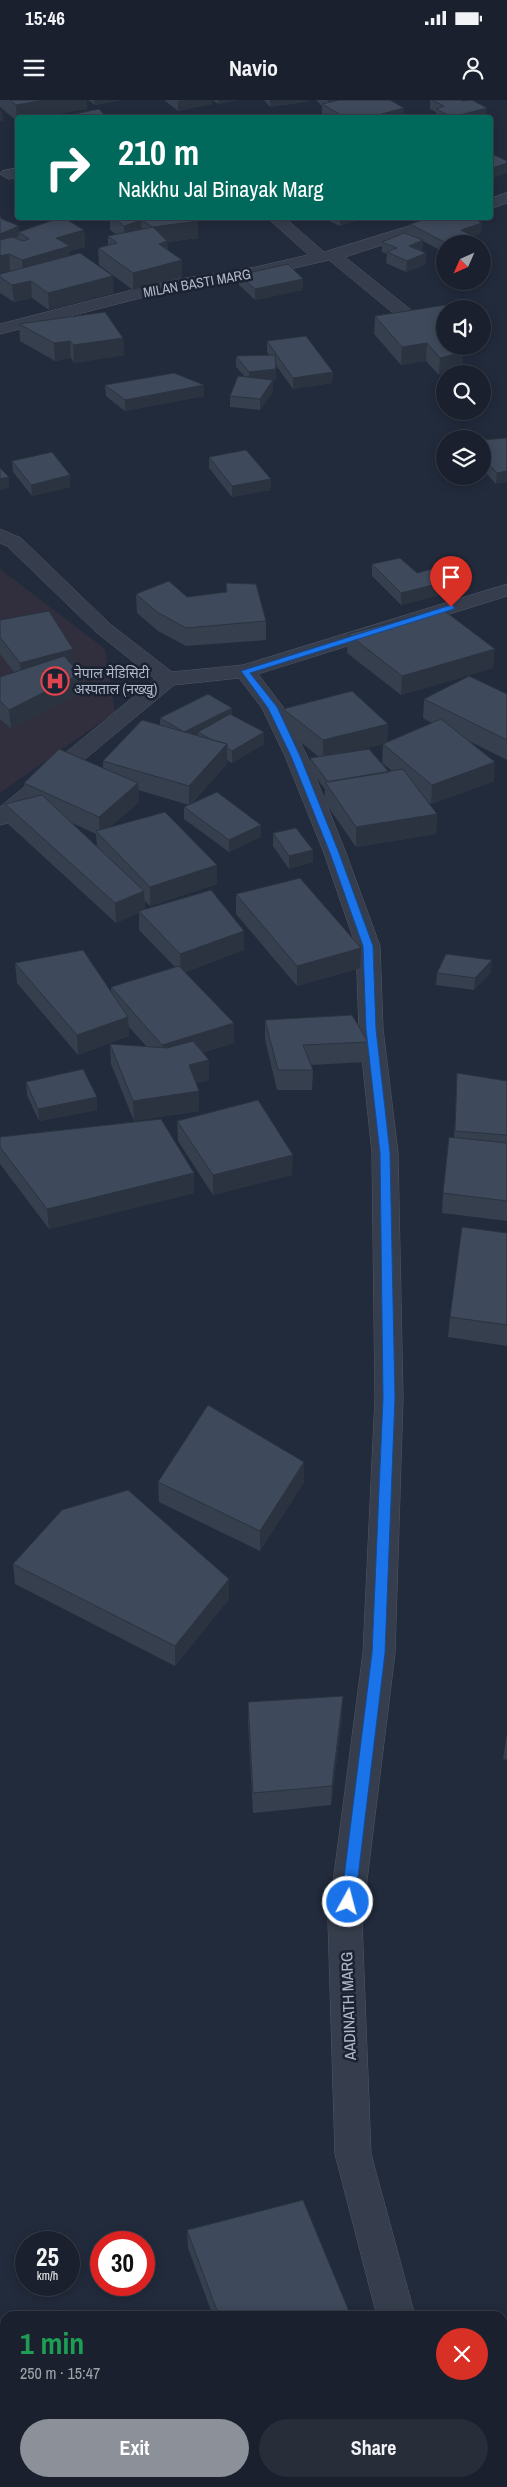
<!DOCTYPE html>
<meta charset="utf-8">
<style>
:root{--surface:#1a202d;--page:#272d39;--text:#f1f3f6;--muted:#9fa3aa;--line:#383e49;--accent:#8c9099}
body{margin:0;font-family:"Archivo Narrow","Noto Sans Devanagari",sans-serif;background:var(--page);color:var(--text);height:100vh;display:flex;flex-direction:column;font-size:19px;white-space:nowrap}
*{box-sizing:border-box;margin:0}
p{font-size:16px;color:var(--muted)}
.icon{flex:none;width:28px;height:28px;fill:none;stroke:currentColor;stroke-width:2;stroke-linecap:round;stroke-linejoin:round}
.map{position:relative;flex:1;overflow:hidden}
.drawer{position:absolute;left:0px;top:2211px;width:508px;height:176px;display:flex;flex-direction:column;background:var(--surface);border-radius:15px 15px 0 0;box-shadow:0 2px 12px #0003,0 0 0 1px var(--line)}
.drawer>*{flex:none}
.guide{position:absolute;left:15px;top:15px;width:478px;height:105px;border-radius:5px;box-shadow:0 2px 12px #0003,0 0 0 1px var(--line);background:#00695c;color:#fff;overflow:hidden}
.needle{width:32px;rotate:225deg}
.controls{position:absolute;left:436px;top:135px;display:grid;gap:10px}
.controls a{display:grid;place-items:center;width:55px;height:55px;border-radius:50%;background:var(--surface);box-shadow:0 2px 12px #0003,0 0 0 1px var(--line);font-size:25px}
.speed{position:absolute;left:15px;top:2131px;display:flex;gap:10px;font-size:25px;font-weight:700;text-align:center}
.speed>*{display:grid;place-content:center;width:65px;height:65px;border-radius:50%;background:var(--surface);box-shadow:0 2px 12px #0003,0 0 0 1px var(--line);line-height:1}
.speed small{font-size:12px;font-weight:400}
.speed .limit{border:8px solid #d22;background:#fff;color:#111}
.pin{position:absolute;display:grid;place-items:center;width:42px;height:42px;color:#fff;margin:-51px -21px;border-radius:50% 50% 50% 0;rotate:-45deg;box-shadow:0 0 5px #0007}
.pin .icon{rotate:45deg}
.me{position:absolute;width:55px;margin:-28px;rotate:7deg;stroke-linejoin:round;filter:drop-shadow(0 0 4px #0008)}
.turn{display:flex;align-items:center;gap:18px;height:105px;padding:0 20px;font-size:22px}
.turn .icon{width:65px;height:65px;stroke-width:2.5}
.turn b{display:block;font-size:35px;line-height:42px}
.round{display:grid;place-items:center;flex:none;width:52px;height:52px;border-radius:26px;background:var(--page)}
.headline{display:flex;align-items:center;justify-content:space-between;height:85px;padding:0 20px}
h1{font-size:30px;font-weight:700;line-height:38px;color:#1e9e55}
.button{display:flex;gap:10px;margin-top:auto;padding:10px 20px}
.button a{flex:1;height:58px;border-radius:30px;background:var(--accent);color:#fff;font-size:20px;font-weight:700;line-height:58px;text-align:center}
.button a+a{background:var(--page);color:var(--text)}
.status{display:flex;justify-content:space-between;align-items:center;height:35px;padding:0 25px;background:var(--surface);direction:ltr}
.status svg{height:14px;fill:currentColor}
header{display:flex;justify-content:space-between;align-items:center;height:65px;padding:0 20px;background:var(--surface);font-size:22px;font-weight:700}
.map>svg:first-child{display:block}
.medical{fill:#312e3d}
.lines{fill:none;stroke-linecap:round;stroke-linejoin:round}
.minor-casing{stroke:#515867;stroke-width:1}
.minor{fill:#363d4c;fill-rule:evenodd}
.wall{fill:#353f4e;fill-rule:evenodd}
.shaded-wall{fill:#2b3340}
.building{fill:#3e495b;stroke:#2b3340}
.route{fill:#1a73e8;stroke:#114b97}
.labels{text-anchor:middle;dominant-baseline:central;stroke-width:5;stroke-linejoin:round;paint-order:stroke}
.far-street-label{font-size:14px;fill:#b1b8c8;stroke:#1b2231}
.far-poi-label{font-size:14px;fill:#b1b8c8;stroke:#1b2231;text-anchor:start}
.street-label{font-size:16px;fill:#b1b8c8;stroke:#1b2231}
</style>
<div class="status"><b>15:46</b><svg viewBox="0 0 49 12"><path d="M0 12V9h3v3zM5 12V6h3v6zM10 12V3h3v9zM15 12V0h3v12zM26 1h20v11H26zM47 4h2v5h-2z"/></svg></div>
<header><svg class="icon" aria-label="menu" viewBox="0 0 24 24"><path d="M4 6h16M4 12h16M4 18h16"/></svg>Navio<svg class="icon" aria-label="person" viewBox="0 0 24 24"><circle cx="12" cy="8" r="4"/><path d="M4 21q1-7 8-7t8 7"/></svg></header>
<div class="map">
<svg width="507" height="2387" viewBox="0 0 507 2387">
<rect width="100%" height="100%" fill="#222b3c"/>
<!-- medical -->
<path class="medical" d="M0,469L105,549L115,612L0,693Z"/>
<g class="lines">
<!-- minor casing -->
<g class="minor-casing">
<path id="minor" d="M18,68V78L8,79L0,74L2,71Z
M507,93V103L490,109V99Z
M268,118H285L324,152L435,118H458L456,121L345,157L421,218L424,222L421,226H409L329,160L256,177L168,191L0,234V224L167,181L256,167L308,155Z
M0,429L21,438L110,524L172,572L243,565L507,484V496L258,574L283,607L307,656L346,753L380,846L383,929L398,1053L403,1298L395,1553L362,1821L371,2054L415,2216H377L335,2054L328,1821L363,1553L375,1298L372,1053L359,929L356,846L324,753L285,656L262,608L239,578L174,585L8,723L0,725V707L155,579L96,532L7,446L0,443Z
M419,2382H459L460,2387H420Z"/>
</g>
<!-- minor -->
<use href="#minor" class="minor"/>
</g>
<!-- wall -->
<path class="wall" d="M0,0H87V9L18,18V21H17L0,7Z
M88,0H121L95,5Z
M164,0H212V4L178,11Z
M213,0H238L218,4Z
M264,0H310V1L270,7Z
M316,0H390L403,18H322V6Z
M430,0H461L486,18H436V12L430,9Z
M90,118H193L198,138L167,142L168,150L182,160V177L133,190L99,165L98,148L108,145V136L116,134L110,130V118L93,120Z
M322,118H366L340,126Z
M2,119L19,126V131L84,130L85,147L70,151V155L114,193L49,210L32,198L14,202L0,193V174L12,171H10Z
M410,124L481,133L473,136L479,139L478,144H445V153L423,141L422,151L426,164L406,172L386,163L387,154L382,152V142L409,134Z
M239,175L303,179L302,190L255,200L239,185Z
M375,216L471,252L463,254L462,269L439,275L426,261L401,265L374,234Z
M19,224L123,238L124,255L74,263L71,258L55,261L20,241Z
M267,241L333,272L332,283L293,289L275,264L276,280H273V292L260,310L230,307V296L245,277L236,267V256H269L267,252Z
M105,285L204,296L125,311L106,296Z
M507,338L496,384L482,369V340Z
M209,357L271,379L270,390L232,397L209,368Z
M12,361L70,387L32,396L13,372Z
M372,464L417,473L452,492L401,505L372,476Z
M226,483L266,521V540L186,546L158,531L137,513L136,494L187,497L226,492Z
M0,520L74,568L81,593L11,629L0,619V577L14,572L0,554Z
M348,534L493,568L401,595L347,553Z
M507,594V660L467,640L494,681L431,704L427,701L437,714L436,734L356,747L324,701L325,689L310,670V658L319,657L283,628V609L388,624L387,642L432,623L423,618L424,599ZM383,644L382,663L392,671L389,672L358,650Z
M232,608V616L264,644L232,663L227,660V664L190,705L261,725V737L229,752L184,719V707L189,705L138,690L139,702L110,727L217,765V784L150,806L145,801V809L244,850L185,872L234,943L202,953L209,980L196,983L199,991V1011L134,1021L111,964L110,944L147,947L128,926L129,936L78,955L17,883L15,863L111,891V887L175,867L139,830V813L116,823L7,723L5,704L26,699L24,683L103,668V661L160,625V618ZM72,723L96,734L97,747Z
M273,733L313,762L289,769L273,746Z
M236,794L361,848L360,868L297,886L236,814Z
M491,872L474,890L436,885L437,873Z
M265,920L368,942L367,962L310,965L313,970L312,990H277L265,939Z
M457,973L507,981V1121L442,1113L443,1093L454,1038Z
M26,982L97,997V1010L39,1021L27,995Z
M177,1021L292,1075L213,1095L178,1041Z
M0,1037L194,1093L49,1129L0,1064Z
M507,1133V1246L448,1237L450,1217Z
M304,1362V1382L260,1451L159,1402L158,1382Z
M13,1464L229,1479V1499L175,1566L15,1484Z
M248,1602L342,1616L331,1705L253,1713L248,1622Z
M507,1635V1660L503,1659L506,1639Z
M187,2130L351,2216H213L188,2148Z
M507,2267V2311L502,2309V2280Z"/>
<!-- shaded-wall -->
<path class="shaded-wall" d="M45,0H87V9L36,18H18V21H17L16,5Z
M94,0H121L95,5Z
M183,0H212V4L178,11V1Z
M218,0H238L218,4Z
M270,0H310V1L270,7Z
M328,0H381L328,7Z
M404,8L403,18H367Z
M487,8L486,18H452Z
M0,11H2L3,21H0Z
M507,63V73L490,79V69Z
M92,118H110L93,120Z
M340,118H366L340,126Z
M141,120L142,137L125,142L124,126Z
M198,121V138L167,142L168,158L159,161L153,127Z
M482,123L481,133L460,140L461,130Z
M19,126V136L0,144V134Z
M84,130L85,147L70,151L71,163L23,177L22,160L56,138Z
M479,139L478,144H464Z
M423,140L422,151L409,156V146Z
M426,153V164L406,172L407,161Z
M9,154L10,171L0,173V156Z
M182,160V177L133,190V173Z
M113,176L114,193L49,210L48,193Z
M303,179L302,190L255,200V189Z
M31,181L32,198L14,202L12,185Z
M123,238L124,255L74,263L73,245Z
M70,241L71,258L55,261L54,243Z
M427,243L426,261L401,265L402,247Z
M450,246H472L471,252L463,254L462,269L439,275L440,258Z
M276,269V280L249,283V272Z
M333,272L332,283L293,289V278Z
M273,280V292L260,310V299Z
M204,285V296L125,311V300Z
M507,371V382L496,384L497,373Z
M70,375V387L32,396L31,385Z
M9,377V388L0,390V379Z
M271,379L270,390L232,397V386Z
M453,480L452,492L401,505V493Z
M73,549L74,568L21,582L20,563Z
M495,549L493,568L401,595L402,576Z
M80,574L81,593L11,629L9,610Z
M232,608V620L198,632V638L183,633Z
M388,624L387,643L323,660V640Z
M264,632V644L232,663V651Z
M227,644V664L189,705V686Z
M495,662L494,681L431,704L432,685Z
M138,683L139,702L100,736L99,717Z
M437,714L436,734L356,747V727Z
M261,725V737L229,752V740Z
M313,750V762L289,769V756Z
M217,765V784L150,806V787Z
M144,791L145,811H139V813L116,823L115,803Z
M244,831V850L181,873L180,854Z
M361,848L360,868L297,886V866Z
M492,860L491,872L474,890L475,878Z
M128,917L129,936L78,955L77,935Z
M234,923V943L163,965L162,945Z
M209,960V980L189,985V965Z
M199,991V1011L134,1021L133,1001Z
M97,997V1010L39,1021L38,1009Z
M293,1055L292,1075L213,1095V1075Z
M194,1073V1093L49,1129L47,1109Z
M304,1362V1382L260,1451V1431Z
M229,1479V1499L175,1566V1546Z
M343,1596L342,1616L331,1705L332,1686Z"/>
<!-- building -->
<path class="building" d="M10,0H45L16,5Z
M339,0H390L404,8L367,18H346L322,4Z
M432,0H461L463,1L472,0L487,8L452,17L436,9L444,6Z
M99,9L107,18H56Z
M490,53L507,61V63L490,69Z
M0,115L2,119L19,126L0,134Z
M59,118H64L84,130L56,138L70,146L22,160L9,154L0,156V140L12,137L23,141L29,139L19,132Z
M115,118H193L198,121L153,127L141,120L124,126Z
M429,118H472L482,123L461,130L479,139L464,144H448L410,124Z
M153,127L167,141L159,144L182,160L133,173L98,148L117,143L108,136Z
M404,133L423,140L409,146L426,153L407,161L387,152L397,148L382,142Z
M80,153L113,176L48,193L31,181L12,185L0,177V174Z
M288,164L303,179L255,189L239,175Z
M445,205L448,209H445V246H458L463,252L440,258L427,243L402,247L375,216Z
M105,212L123,238L73,245L70,241L54,243L19,224Z
M306,236L333,272L293,278L267,241Z
M275,255L276,269L249,272L236,256Z
M174,273L204,285L125,300L105,285Z
M238,276L273,280L260,299L230,296Z
M507,338V371L497,373L482,357V340Z
M246,350L271,379L232,386L209,357Z
M52,352L70,375L31,385L12,361Z
M0,368L9,377L0,379Z
M400,458L417,473L440,467L453,480L401,493L372,464Z
M169,481L187,497L227,492L226,483L256,484L266,521L186,528L157,512L136,494Z
M442,509L495,549L402,576L348,534Z
M49,511L73,549L20,563L0,537V520Z
M64,556L80,574L9,610L0,601V577Z
M469,576L507,594V640L424,599Z
M352,591L388,624L323,640L283,609Z
M208,594L232,608L184,632L160,618Z
M230,614L264,632L232,651L227,648V644L212,640L198,632Z
M441,619L495,662L432,685L383,644Z
M142,620L227,644L189,686L103,661Z
M59,649L138,683L99,717L24,683Z
M369,649L389,672L328,682L310,658Z
M403,669L437,714L356,727L325,682Z
M217,692L261,725L229,740L184,707Z
M42,695L144,791L115,803L5,704Z
M165,712L217,765L150,787L96,731Z
M296,728L313,750L289,756L273,733Z
M300,778L361,848L297,866L236,794Z
M211,790L244,831L180,854L139,811Z
M83,850L128,917L77,935L15,863Z
M446,854L492,860L475,878L437,873Z
M179,866L234,923L162,945L111,887Z
M352,915L368,942L303,945L313,970H278L265,920Z
M193,941L209,960L189,965L199,991L133,1001L110,944L167,948Z
M83,969L97,997L38,1009L26,982Z
M457,973L507,981V1035L455,1031Z
M258,1000L293,1055L213,1075L177,1021Z
M161,1019L194,1073L47,1109L0,1047V1037Z
M449,1037L507,1043V1101L443,1093Z
M462,1127L507,1133V1225L450,1217Z
M208,1305L304,1362L260,1431L158,1382Z
M128,1390L229,1479L175,1546L13,1464L62,1410Z
M343,1596L332,1686L253,1693L248,1602Z
M303,2100L351,2216H219L187,2130Z
M507,2267V2293L502,2291V2280Z"/>
<!-- route -->
<path class="route" d="M451,505L454,506V509L250,573L277,607L300,656L339,753L373,846L376,929L390,1053L395,1298L385,1553L355,1802L353,1806L348,1808L343,1806L341,1802L372,1553L383,1298L380,1053L366,929L363,846L330,753L291,656L268,608L241,571Z"/>
<!-- icons -->
<defs>
<g id="hospital-ring" transform="scale(1.4375)"><circle r="9.5" fill="#1b2231" stroke="#e0444e" stroke-width="1.5"/><path d="M-5-5h3v3.5h4V-5h3V5h-3V1.5h-4V5h-3Z" fill="#e0444e"/></g>
</defs>
<g fill-rule="evenodd">
<use href="#hospital-ring" x="55" y="581"/>
</g>
<g class="labels">
<!-- far-street labels -->
<g class="far-street-label">
<text transform="translate(197 183) rotate(-10)">MILAN BASTI MARG</text>
</g>
<!-- far-poi labels -->
<g class="far-poi-label">
<text x="74" y="573">नेपाल मेडिसिटी<tspan x="74" dy="16">अस्पताल (नख्खु)</tspan></text>
</g>
<!-- street labels -->
<g class="street-label">
<text transform="translate(348 1906) rotate(-92)">AADINATH MARG</text>
</g>
</g>
</svg>
<div class="controls">
<a><svg class="needle" viewBox="-14 -14 28 28"><path d="M0-13l5 13h-10z" fill="#e53935"/><path d="M0 13l5-13h-10z" fill="#9fa3aa"/></svg></a>
<a><svg class="icon" aria-label="sound" viewBox="0 0 24 24"><path d="M4 9h4l5-4v14l-5-4H4zM17 9q2 3 0 6"/></svg></a>
<a><svg class="icon" aria-label="search" viewBox="0 0 24 24"><circle cx="10" cy="10" r="6"/><path d="M15 15l6 6"/></svg></a>
<a><svg class="icon" aria-label="layers" viewBox="0 0 24 24"><path d="M12 4l9 5-9 5-9-5zM3 14l9 5 9-5"/></svg></a>
</div>
<div class="speed"><div>25<small>km/h</small></div><div class="limit">30</div></div>
<div class="pin" style="left:451px;top:507px;background:#d93025"><svg class="icon" aria-label="arrive" viewBox="0 0 24 24"><path d="M6 21V4h12l-3 4 3 4H6"/></svg></div>
<svg class="me" style="left:348px;top:1802px" viewBox="-20 -20 40 40"><circle r="17" fill="#1a73e8" stroke="#fff" stroke-width="3"/><path d="M0-11L8 9 0 5-8 9z" fill="#fff"/></svg>
<div class="guide">
<div class="turn"><svg class="icon" aria-label="right" viewBox="0 0 24 24"><path d="M7 20v-9h11M14 6l5 5-5 5"/></svg><div><b>210 m</b>Nakkhu Jal Binayak Marg</div></div>
</div>
<section class="drawer">
<div class="headline"><div><h1>1 min</h1><p>250 m · 15:47</p></div><a class="round" style="background:#d93025;color:#fff"><svg class="icon" aria-label="close" viewBox="0 0 24 24"><path d="M6 6l12 12M18 6L6 18"/></svg></a></div>
<div class="button"><a>Exit</a><a>Share</a></div>
</section>
</div>
